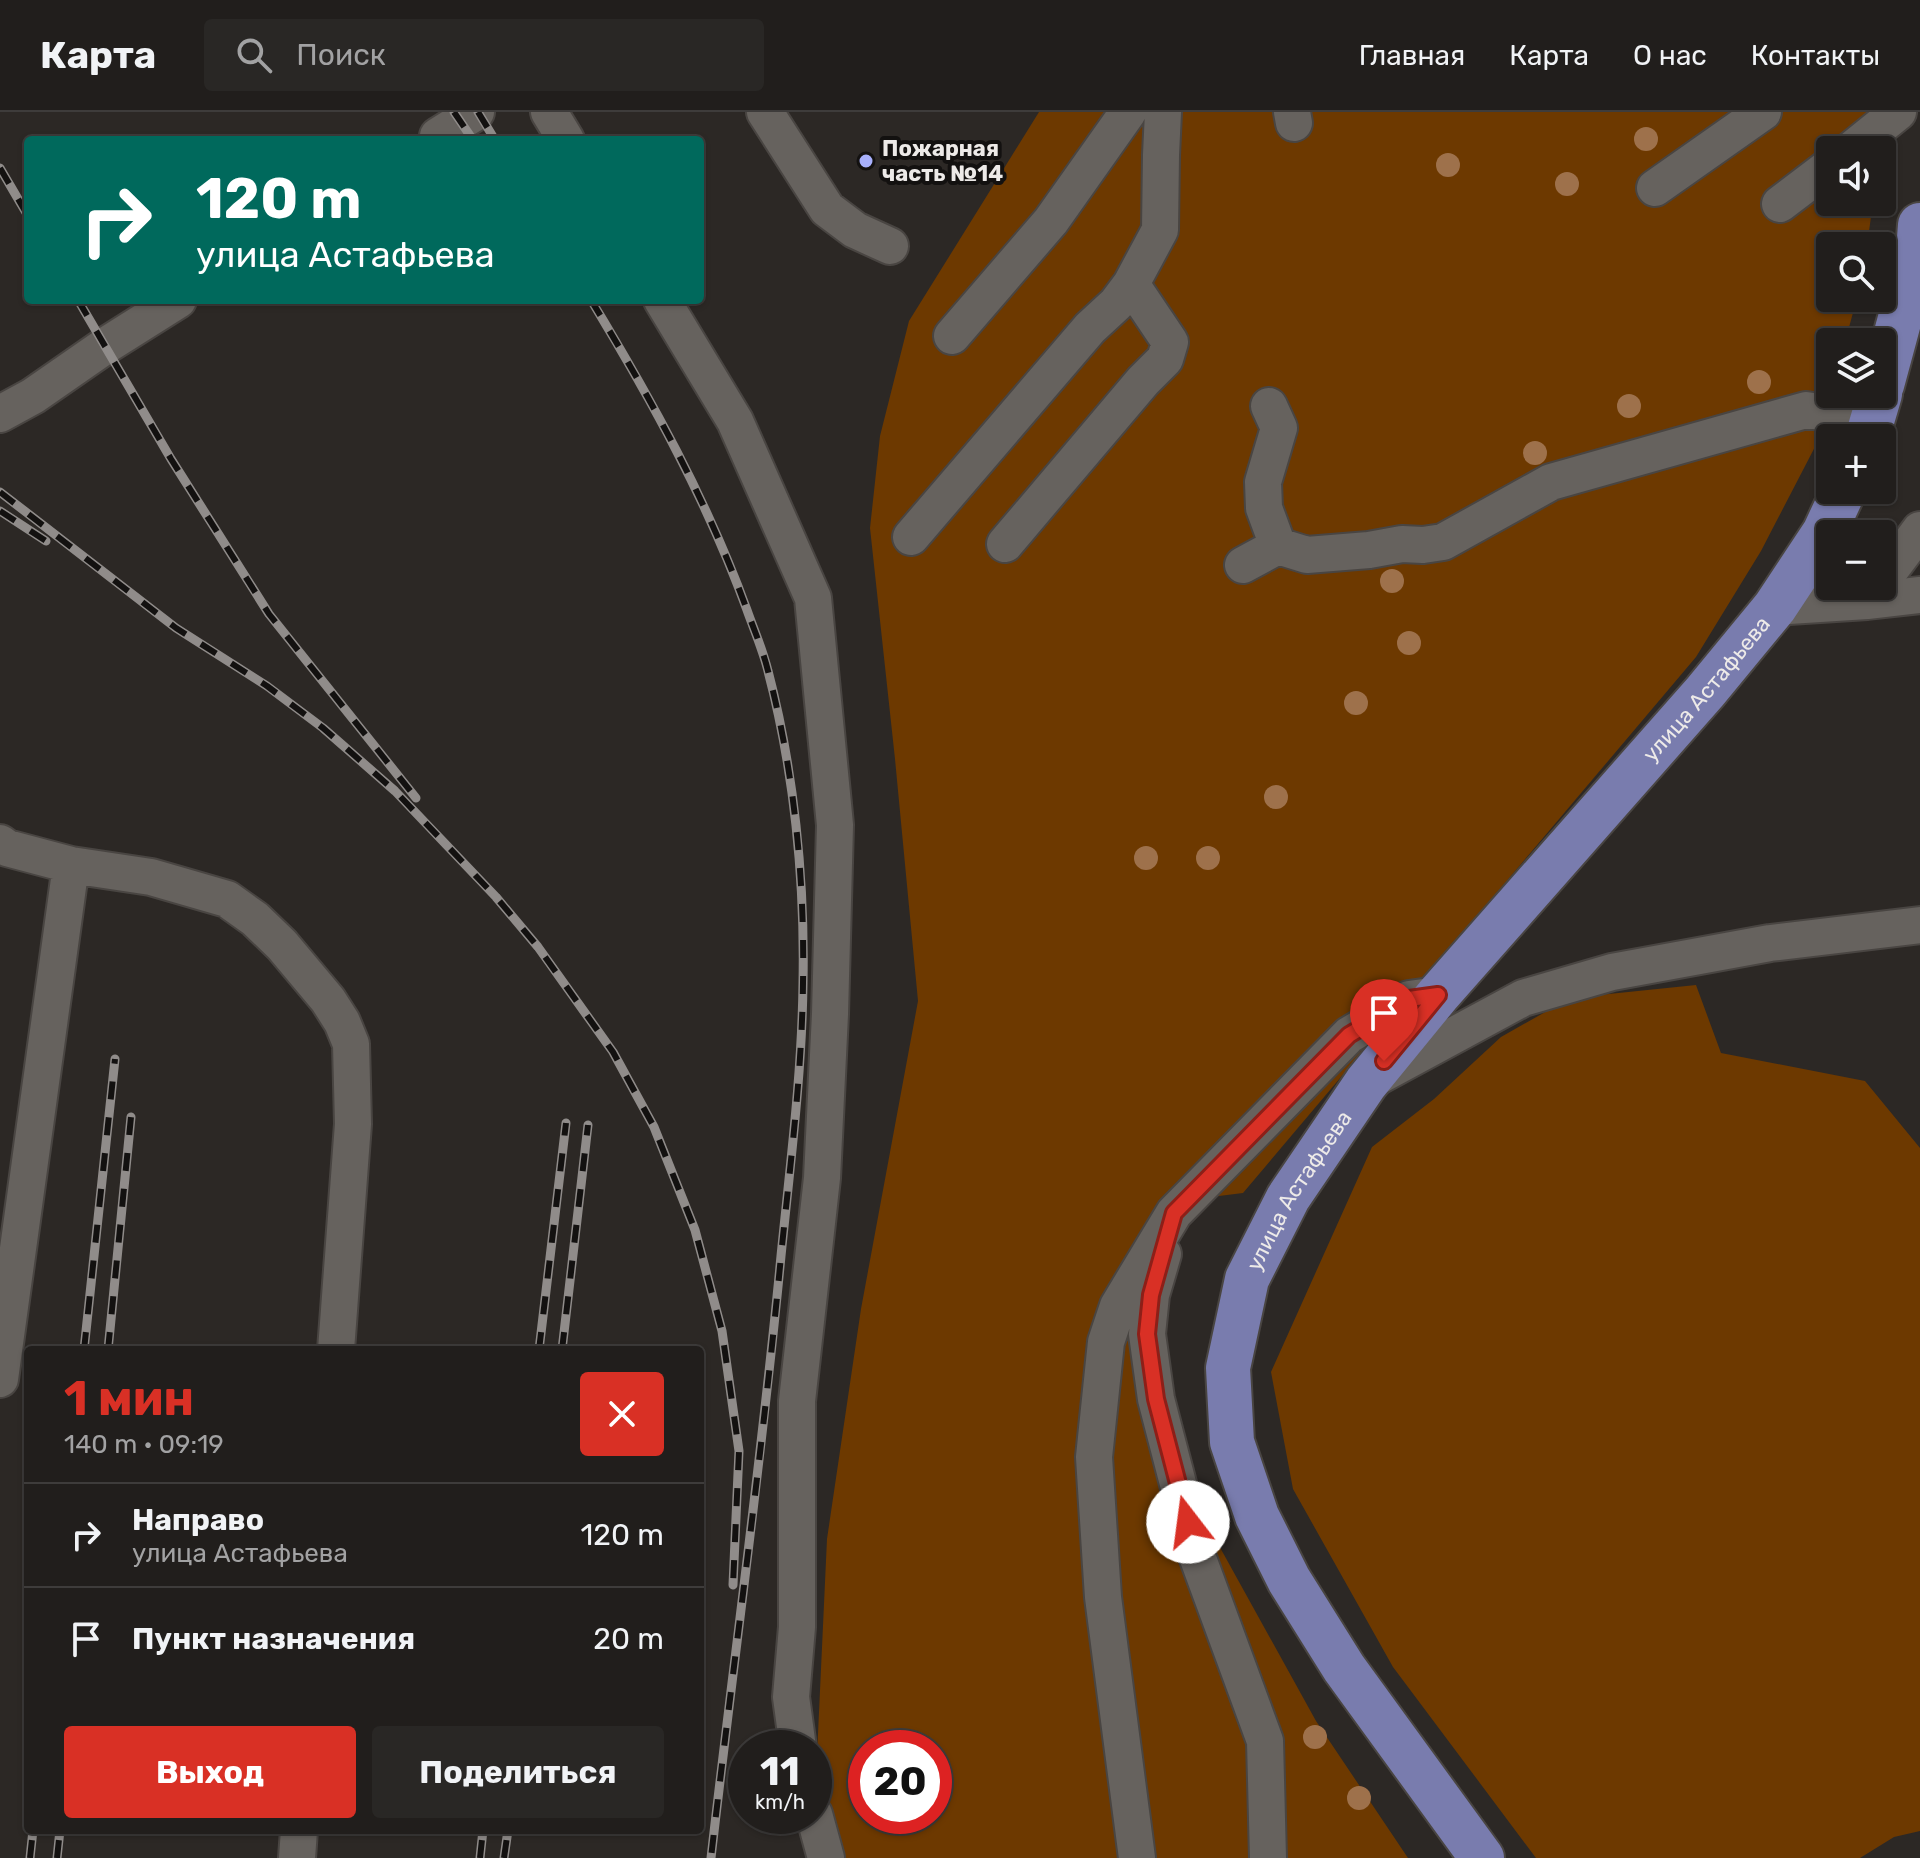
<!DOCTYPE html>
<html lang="ru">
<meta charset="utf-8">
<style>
:root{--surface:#211e1c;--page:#292725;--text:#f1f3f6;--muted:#a2a2a3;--line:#3e3c3b;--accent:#d93025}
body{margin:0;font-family:Rubik,sans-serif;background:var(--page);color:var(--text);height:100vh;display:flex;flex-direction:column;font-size:30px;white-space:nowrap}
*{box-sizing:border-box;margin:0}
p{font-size:26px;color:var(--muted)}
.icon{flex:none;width:44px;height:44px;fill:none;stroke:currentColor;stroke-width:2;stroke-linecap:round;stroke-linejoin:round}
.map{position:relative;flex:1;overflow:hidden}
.sheet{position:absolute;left:24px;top:1234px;width:680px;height:488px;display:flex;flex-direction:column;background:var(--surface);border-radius:8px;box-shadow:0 2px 6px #0004,0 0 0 2px var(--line)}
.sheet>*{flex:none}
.hud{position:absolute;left:24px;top:24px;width:680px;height:168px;border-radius:8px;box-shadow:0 2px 6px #0004,0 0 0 2px var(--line);background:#00695c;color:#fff;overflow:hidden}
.fabs{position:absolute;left:1816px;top:24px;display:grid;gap:16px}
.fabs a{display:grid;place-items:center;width:80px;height:80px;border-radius:8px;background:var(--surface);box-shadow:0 2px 6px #0004,0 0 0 2px var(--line);font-size:40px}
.speed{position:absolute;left:728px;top:1618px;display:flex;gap:16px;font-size:40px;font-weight:700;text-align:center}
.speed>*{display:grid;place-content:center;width:104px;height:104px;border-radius:50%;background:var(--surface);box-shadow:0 2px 6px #0004,0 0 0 2px var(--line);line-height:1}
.speed small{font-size:20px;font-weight:400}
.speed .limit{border:12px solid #d22;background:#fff;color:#111}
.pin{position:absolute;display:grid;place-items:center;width:68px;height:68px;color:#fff;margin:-82px -34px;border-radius:50% 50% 50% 0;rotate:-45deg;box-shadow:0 0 8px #0007}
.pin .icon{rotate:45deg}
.me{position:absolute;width:88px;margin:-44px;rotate:345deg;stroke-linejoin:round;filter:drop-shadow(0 0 6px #0008)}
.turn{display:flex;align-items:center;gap:28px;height:168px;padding:0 40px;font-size:36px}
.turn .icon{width:104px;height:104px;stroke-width:2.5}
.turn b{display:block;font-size:56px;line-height:68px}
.round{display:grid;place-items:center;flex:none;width:84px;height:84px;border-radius:8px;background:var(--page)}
.headline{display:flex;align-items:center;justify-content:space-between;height:136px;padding:0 40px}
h1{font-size:48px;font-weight:700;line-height:60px;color:var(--accent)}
.action{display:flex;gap:16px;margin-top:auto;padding:16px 40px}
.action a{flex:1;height:92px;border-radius:8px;background:var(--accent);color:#fff;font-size:32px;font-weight:700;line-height:92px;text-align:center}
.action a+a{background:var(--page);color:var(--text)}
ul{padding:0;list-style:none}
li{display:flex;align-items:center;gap:24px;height:104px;padding:0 40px;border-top:2px solid var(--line)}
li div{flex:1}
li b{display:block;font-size:30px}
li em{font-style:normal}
header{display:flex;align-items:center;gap:48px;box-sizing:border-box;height:112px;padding:0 40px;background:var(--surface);border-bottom:2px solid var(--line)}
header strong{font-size:38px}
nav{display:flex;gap:44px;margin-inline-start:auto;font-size:28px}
.search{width:560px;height:72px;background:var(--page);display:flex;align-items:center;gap:20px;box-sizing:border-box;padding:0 28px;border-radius:8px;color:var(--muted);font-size:30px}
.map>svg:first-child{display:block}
.green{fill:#6d3900;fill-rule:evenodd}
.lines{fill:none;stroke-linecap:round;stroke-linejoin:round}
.minor-casing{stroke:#494542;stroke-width:40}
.major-casing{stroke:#494542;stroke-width:48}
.minor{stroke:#66625e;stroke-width:36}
.major{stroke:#797cae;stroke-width:44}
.rail-casing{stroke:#908c8a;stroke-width:9}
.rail{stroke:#131110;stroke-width:6;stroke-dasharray:18;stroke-linecap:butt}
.tree{fill:#9e714b}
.route-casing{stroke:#8d1f18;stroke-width:20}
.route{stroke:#d93025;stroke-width:14}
.poi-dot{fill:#a8b0fc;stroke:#131110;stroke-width:3}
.labels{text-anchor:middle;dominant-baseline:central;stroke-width:8;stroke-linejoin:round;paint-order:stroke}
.poi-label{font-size:22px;font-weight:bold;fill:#edeae8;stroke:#131110;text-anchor:start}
.street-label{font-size:22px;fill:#edeae8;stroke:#131110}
</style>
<header>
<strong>Карта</strong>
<div class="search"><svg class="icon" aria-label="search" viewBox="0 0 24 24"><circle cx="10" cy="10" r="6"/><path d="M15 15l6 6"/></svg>Поиск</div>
<nav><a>Главная</a><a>Карта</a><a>О нас</a><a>Контакты</a></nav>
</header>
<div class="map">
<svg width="1920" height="1746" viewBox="0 0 1920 1746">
<rect width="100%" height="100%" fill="#2c2825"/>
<!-- green -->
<path class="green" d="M1039,0H1884L1880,38H1830V90H1873L1867,134H1830V186H1857L1845,230H1830V282L1817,331L1761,439L1696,545L1243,1081L1163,1091L1124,1219L1164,1245L1191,1383L1316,1609L1408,1746H841L816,1665L827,1427L861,1197L918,889L895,647L870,416L880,324L909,209ZM866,1636H934V1704H866Z
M1696,873L1721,941L1865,969L1920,1036V1719L1894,1725L1860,1746H1536L1393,1555L1293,1377L1271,1260L1372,1035L1434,987L1501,925L1570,886Z"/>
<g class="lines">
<!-- minor casing -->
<g class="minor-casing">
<path id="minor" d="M549,0L566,28
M765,0L827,97L855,118L890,134
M1292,0L1294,11
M438,24L476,0
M1851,38L1898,0
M1655,76L1763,0
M1780,92L1830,54
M662,188L735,309L813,486L835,713L830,902L822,1066L797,1289V1515L791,1585L798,1636
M952,224L1051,109L1128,0
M1269,294L1279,316L1263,370L1264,396L1278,434
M0,302L33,284L105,234L178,188
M911,425L1090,216L1116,192L1131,172L1160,118L1161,43L1163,0
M1005,432L1143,269L1165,247L1170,230L1131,172
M1243,453L1278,434L1307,443L1369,438L1402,432L1423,433L1443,430L1551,370L1806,298L1873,307
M1882,469L1920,418
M1775,495L1867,489L1920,483
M0,731L7,736L71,753L151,765L227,787L255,807L282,833L328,888L342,910L351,932L353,1012L336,1238
M1377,965L1523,886L1612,860L1770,831L1920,813
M1163,1142L1151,1183L1147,1222L1156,1287L1196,1441L1265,1629L1268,1746
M0,1267L71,753
M814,1702L826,1746
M297,1746L299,1718
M1137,1746L1103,1485L1094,1345L1106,1230L1118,1194L1174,1101L1349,923L1409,887L1438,883"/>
</g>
<!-- major casing -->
<g class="major-casing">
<g id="major">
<path d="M1882,273L1918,140L1920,113"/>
<path d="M1867,326L1880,282"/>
<path id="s1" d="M1482,1746L1344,1556L1289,1468L1257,1404L1232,1330L1228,1256L1247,1167L1288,1086L1366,971L1438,883L1705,580L1775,495L1824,421L1844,378"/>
</g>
</g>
<!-- minor -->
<use href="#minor" class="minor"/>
<!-- major -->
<use href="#major" class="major"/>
<!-- rail casing -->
<g class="rail-casing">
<path id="rail" d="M454,0L473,28
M478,0L495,28
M0,56L28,104
M78,188L171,347L269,502L416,686
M591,188C651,287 707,388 747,498C754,518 763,538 768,559C794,658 805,768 803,871C802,962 790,1054 781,1144C762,1345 734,1545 711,1746
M0,380L176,516L267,574L323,616L395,679L496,785L538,835L613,940L654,1015L695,1118L722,1219L739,1339L733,1473
M0,399L46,429
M84,1238L115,947
M108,1238L131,1005
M539,1238L566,1011
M562,1238L588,1013
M30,1746L33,1718
M57,1746L60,1718
M480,1746L483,1718
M504,1746L508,1718"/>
</g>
<!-- rail -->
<use href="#rail" class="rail"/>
</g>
<!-- trees -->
<g class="tree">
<circle cx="1646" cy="27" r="12"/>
<circle cx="1448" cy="53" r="12"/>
<circle cx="1567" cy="72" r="12"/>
<circle cx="1759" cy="270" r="12"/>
<circle cx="1629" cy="294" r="12"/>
<circle cx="1535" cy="341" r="12"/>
<circle cx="1392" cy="469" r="12"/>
<circle cx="1409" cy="531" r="12"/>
<circle cx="1356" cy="591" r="12"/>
<circle cx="1276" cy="685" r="12"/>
<circle cx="1146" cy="746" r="12"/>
<circle cx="1208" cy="746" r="12"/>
<circle cx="1315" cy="1625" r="12"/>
<circle cx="1359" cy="1686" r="12"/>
</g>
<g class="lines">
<!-- route casing -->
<g class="route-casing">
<path id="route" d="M1188,1410L1156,1287L1147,1222L1151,1183L1174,1101L1349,923L1409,887L1438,883L1384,949"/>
</g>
<!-- route -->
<use href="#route" class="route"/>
</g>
<!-- markers -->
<circle class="poi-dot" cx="866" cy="49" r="8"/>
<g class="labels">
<!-- poi labels -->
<g class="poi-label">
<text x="882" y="36">Пожарная<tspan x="882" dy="25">часть №14</tspan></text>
</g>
<!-- street labels -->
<g class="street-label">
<text stroke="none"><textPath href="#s1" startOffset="1404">улица Астафьева</textPath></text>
<text stroke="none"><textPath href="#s1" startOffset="756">улица Астафьева</textPath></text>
</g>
</g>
</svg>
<div class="fabs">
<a><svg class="icon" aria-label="sound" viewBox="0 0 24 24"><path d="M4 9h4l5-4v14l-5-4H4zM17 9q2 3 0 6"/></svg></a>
<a><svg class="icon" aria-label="search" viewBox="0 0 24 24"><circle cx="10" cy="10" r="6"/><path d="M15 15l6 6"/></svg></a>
<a><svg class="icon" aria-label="layers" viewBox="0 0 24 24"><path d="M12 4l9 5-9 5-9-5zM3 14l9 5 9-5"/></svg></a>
<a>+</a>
<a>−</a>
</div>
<div class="speed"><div>11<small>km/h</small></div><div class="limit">20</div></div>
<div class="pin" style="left:1384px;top:949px;background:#d93025"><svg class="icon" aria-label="arrive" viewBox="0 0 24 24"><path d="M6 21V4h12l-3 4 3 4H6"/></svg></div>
<svg class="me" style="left:1188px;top:1410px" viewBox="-20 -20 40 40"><circle r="19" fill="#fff"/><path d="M0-13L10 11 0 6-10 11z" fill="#d93025"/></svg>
<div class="hud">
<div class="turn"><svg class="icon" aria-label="right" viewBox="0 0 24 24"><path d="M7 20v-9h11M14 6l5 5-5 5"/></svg><div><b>120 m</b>улица Астафьева</div></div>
</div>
<section class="sheet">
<div class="headline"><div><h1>1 мин</h1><p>140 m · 09:19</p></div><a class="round" style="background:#d93025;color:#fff"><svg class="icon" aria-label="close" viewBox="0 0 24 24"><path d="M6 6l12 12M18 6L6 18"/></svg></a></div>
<ul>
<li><svg class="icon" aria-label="right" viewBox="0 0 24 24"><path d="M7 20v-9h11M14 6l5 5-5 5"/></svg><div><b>Направо</b><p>улица Астафьева</p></div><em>120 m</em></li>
<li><svg class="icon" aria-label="arrive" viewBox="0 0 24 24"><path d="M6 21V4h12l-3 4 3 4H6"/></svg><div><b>Пункт назначения</b></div><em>20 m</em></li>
</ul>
<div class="action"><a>Выход</a><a>Поделиться</a></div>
</section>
</div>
